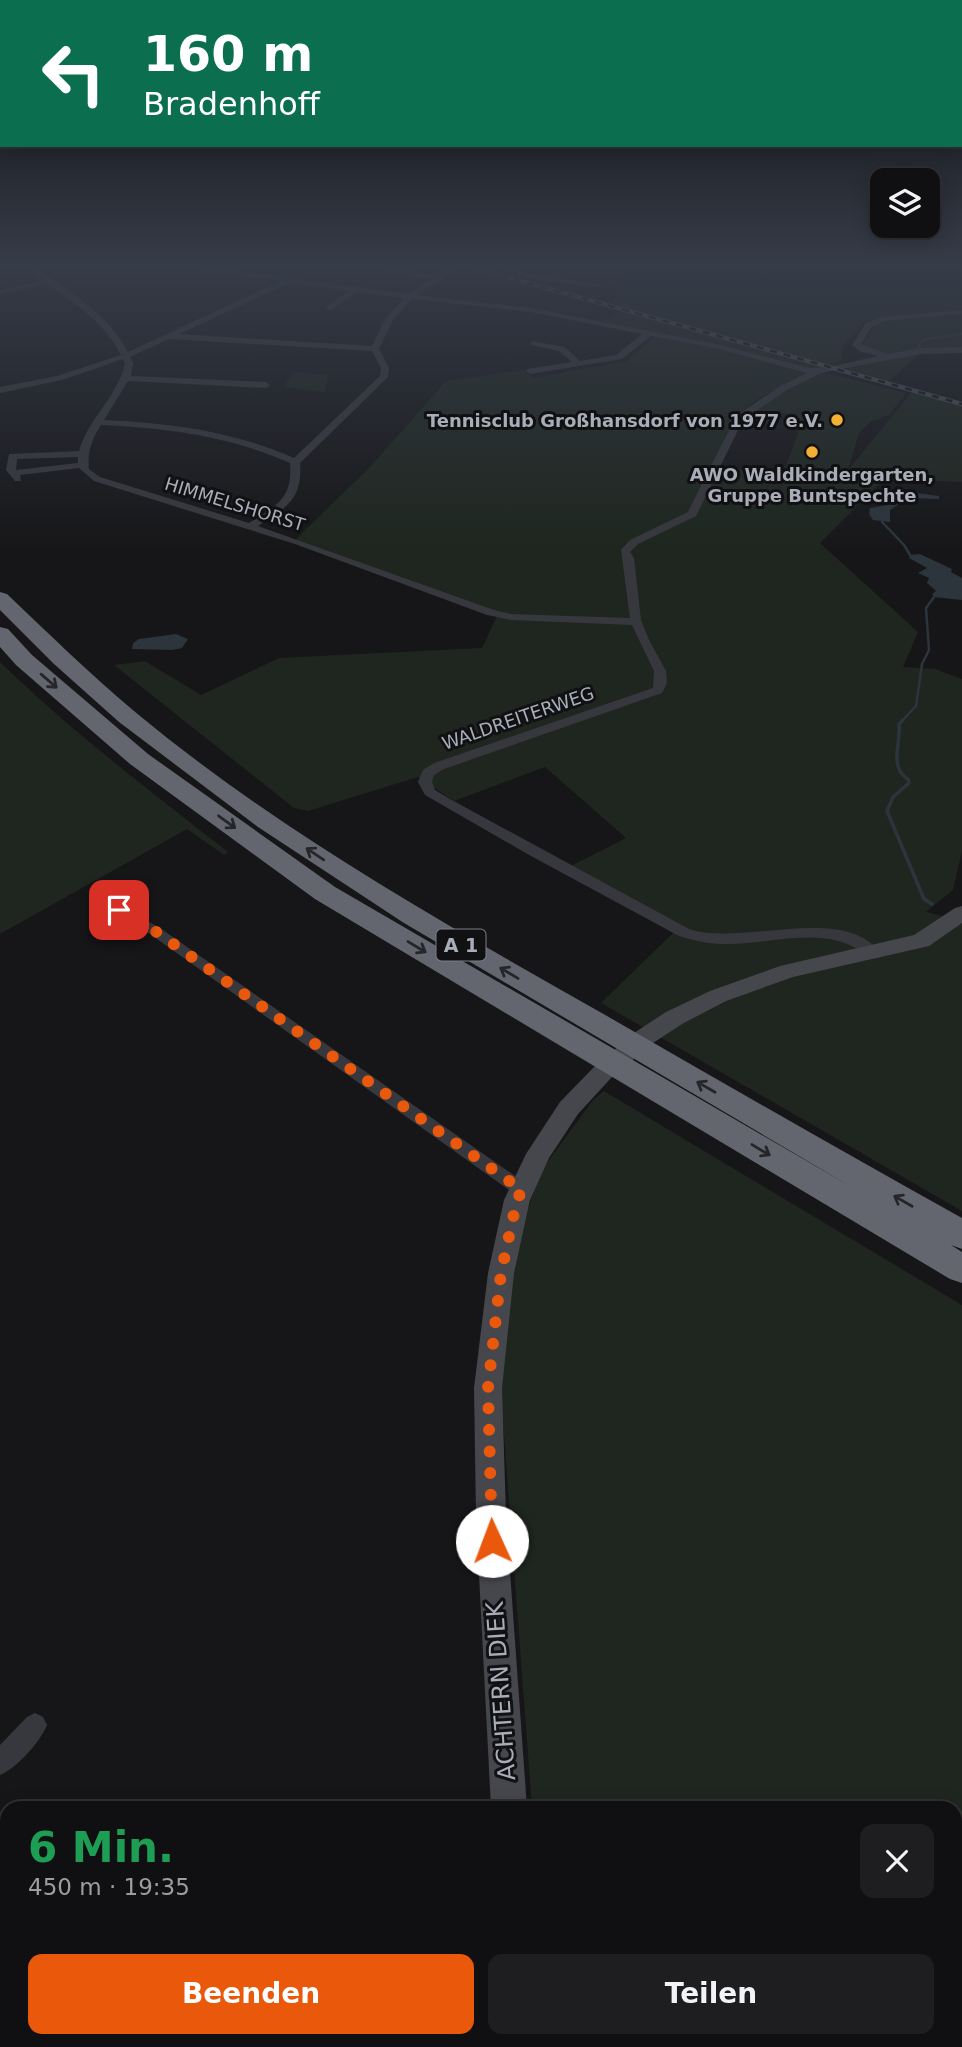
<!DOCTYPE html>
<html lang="de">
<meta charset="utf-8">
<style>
:root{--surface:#101012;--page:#1e1e20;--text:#f1f3f6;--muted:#9c9d9f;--line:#303032;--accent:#ea580c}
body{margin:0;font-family:"DejaVu Sans",sans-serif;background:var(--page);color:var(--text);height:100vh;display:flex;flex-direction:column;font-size:26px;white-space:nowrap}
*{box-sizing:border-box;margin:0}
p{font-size:23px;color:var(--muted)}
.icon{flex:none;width:38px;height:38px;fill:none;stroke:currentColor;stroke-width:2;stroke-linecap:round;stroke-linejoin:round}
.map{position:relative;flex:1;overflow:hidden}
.side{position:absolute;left:0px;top:1801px;width:962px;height:247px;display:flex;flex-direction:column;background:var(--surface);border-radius:21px 21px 0 0;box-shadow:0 4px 18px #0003,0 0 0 2px var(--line)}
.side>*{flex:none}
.top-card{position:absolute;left:0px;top:0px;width:962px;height:147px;box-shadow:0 4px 18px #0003,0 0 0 2px var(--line);background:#0b6e4f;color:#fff;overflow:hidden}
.buttons{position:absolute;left:870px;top:168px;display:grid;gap:14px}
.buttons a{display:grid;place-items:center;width:70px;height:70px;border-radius:14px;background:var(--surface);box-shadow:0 4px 18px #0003,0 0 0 2px var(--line);font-size:35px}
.pin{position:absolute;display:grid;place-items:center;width:60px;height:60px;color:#fff;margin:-30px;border-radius:14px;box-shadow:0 4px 10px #0006}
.me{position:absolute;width:77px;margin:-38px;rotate:358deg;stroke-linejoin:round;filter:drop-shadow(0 0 5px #0008)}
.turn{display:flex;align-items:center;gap:24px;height:147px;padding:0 28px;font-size:32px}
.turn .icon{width:91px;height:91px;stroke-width:2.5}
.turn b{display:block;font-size:49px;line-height:60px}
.round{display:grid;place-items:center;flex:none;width:74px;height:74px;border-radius:14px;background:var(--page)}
.summary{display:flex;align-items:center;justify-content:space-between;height:119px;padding:0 28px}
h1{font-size:42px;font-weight:800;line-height:52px;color:#1e9e55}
.cta{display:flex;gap:14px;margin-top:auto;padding:14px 28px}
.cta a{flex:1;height:80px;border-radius:14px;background:var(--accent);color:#fff;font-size:28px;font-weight:800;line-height:80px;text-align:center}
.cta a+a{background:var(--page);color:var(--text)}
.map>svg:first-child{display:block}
.green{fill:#1e261f}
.water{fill:#2c353c}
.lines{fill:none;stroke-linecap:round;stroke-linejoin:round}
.stream-far1{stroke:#2c353c;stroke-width:2.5}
.stream{stroke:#2c353c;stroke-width:3.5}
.minor{fill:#37383d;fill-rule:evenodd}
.secondary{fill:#45474d;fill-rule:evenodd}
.motorway{fill:#63666e;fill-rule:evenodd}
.rail-casing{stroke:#4a4c52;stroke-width:4.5}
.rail{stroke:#111113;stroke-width:2.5;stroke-dasharray:7;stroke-linecap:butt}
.oneway{stroke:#26262a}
.route{stroke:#ea580c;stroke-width:12;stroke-dasharray:0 21.6}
.poi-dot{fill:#f2b134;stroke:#111113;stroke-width:2.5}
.labels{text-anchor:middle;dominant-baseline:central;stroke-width:6;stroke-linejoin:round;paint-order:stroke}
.far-poi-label{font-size:18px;font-weight:bold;fill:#a8adb8;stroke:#111113;text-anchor:end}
.far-street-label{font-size:18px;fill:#a8adb8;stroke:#111113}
.shield{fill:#111113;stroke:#7b7e86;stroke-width:2}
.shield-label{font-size:19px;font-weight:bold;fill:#a8adb8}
.near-street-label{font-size:24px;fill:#a8adb8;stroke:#111113}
</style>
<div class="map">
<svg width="962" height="2047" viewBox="0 0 962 2047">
<rect width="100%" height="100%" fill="#161618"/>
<!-- green -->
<path class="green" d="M622,264H962V349L928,348L889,354L865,349L862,344L874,327L887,320L950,313L949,311L874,319L863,323L841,348L842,360C814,372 756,394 737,417C726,430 720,451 713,466L782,475L801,426L795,424L798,416L781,413L776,422L743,418L759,405L821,372L906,393L889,415L870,422L859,433L848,470L912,392L962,406V482L884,479L820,543L918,632L903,667L935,669L962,679V851L953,890L926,912L962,921V1211L601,1003L673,933L565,869L626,838L545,767L454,801L418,777L308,811L294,808L114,665L145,661L201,695L279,658L482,648L497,616L295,540L370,467L446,381L524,370L534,378L627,361L656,336L652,332L602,322L625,309L607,303L613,301L627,270Z
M919,354L889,381L846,369Z
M294,372L328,375L325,392L284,387Z
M0,662C71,731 150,791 228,852L224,855L187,829L0,934Z
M604,1091L962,1305V2047H550L549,2041L956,2040V1808H532L501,1394L510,1274L538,1175L593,1100Z"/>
<!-- water -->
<path class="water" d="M900,491L939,496V499L908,498L890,510V522L873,520L869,514L870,508L888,505L892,498L891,494Z
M920,554L952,569L951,572L962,578V600L934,597L932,594L936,591L927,583L929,578L918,573L927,568L909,558L910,555Z
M176,634L188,639L182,648L172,650L132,649L133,643L139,639Z"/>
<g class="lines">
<!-- stream-far1 -->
<path class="stream-far1" d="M920,348L919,344L925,339L962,334
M882,522L904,545L910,555
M901,722L916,706L922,664L929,650L926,608L934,597"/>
<!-- stream -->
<path class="stream" d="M903,720L899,724C901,745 888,767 909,780V783L893,797L887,811L924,899L932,904"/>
<!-- minor -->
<path class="minor" d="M21,264H30C66,290 107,311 128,352L281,281L162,264H183L409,294L430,279L387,272L371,264L436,275L456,264H465L417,295L531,308L716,344L810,368L829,367L878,356L859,351L852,345L866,323L881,317L962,310V314L885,321L872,327L861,344L887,354L921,348L962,347V353L921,354L821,373L785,391L743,420L696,516L638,544L630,552L634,558L641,620L649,640L666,671L667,683L662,693L444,769L434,775L432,782L435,790L450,799L689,929C743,947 845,902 881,954L879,958H869C830,921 769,946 722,944C707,944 693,940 679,936L531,856L425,795L418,782L423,770L434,763L653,688L654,671L632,625L511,620L487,615L295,544L94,481L79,468L20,475L21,481H15L6,470L9,454L79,451C88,419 118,396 125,363L123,359L62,380L0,393V387L57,376L121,355C104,322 77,305 47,284L0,294V290L43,280ZM290,283L349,291L326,307L329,311L357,292L404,298L385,319L372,346L179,334ZM412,299L531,312L642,334L616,355L580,361L565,347L531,341V345L559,351L572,362L527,369L526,371L530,374L622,359L651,336L715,348L807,373L779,387L736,416L688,512L630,540L621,550L630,618L511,614L494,610L258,526C286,508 303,499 300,463L388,377L389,368L379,349L393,320ZM169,339L372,351L381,368L380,376L294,458C233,431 170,423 104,420L128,381L266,388L270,385L266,382L131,376L133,363L130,357ZM101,425C167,428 229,436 290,463C293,499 276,506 249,523L100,477L89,469C87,452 92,439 101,425ZM78,457V463L16,470L17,459Z
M484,264H496L532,275L604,285L600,287L531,279Z
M119,905L160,928L528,1185L531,1190L528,1195L522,1197L516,1195L150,934L114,913L112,910L114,907Z
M35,1713L43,1717L47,1725C40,1742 17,1768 0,1775V1745L27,1717Z
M100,2040H129L127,2047H98Z"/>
<!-- secondary -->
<path class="secondary" d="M962,906V923L929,946L793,977L726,1001L682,1024L653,1043L611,1078L578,1114L549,1158L530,1200L514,1273L502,1388L506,1516L527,1808H491L476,1516L474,1388L488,1273L504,1200L526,1154L560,1102L595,1066L637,1031L666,1012L710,991L780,966L914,935L955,908Z
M508,2040H547V2047H509Z"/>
<!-- motorway -->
<path class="motorway" d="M0,592L7,594C49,634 90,674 134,711C278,831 445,924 607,1016C725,1084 843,1152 962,1218V1249L951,1245L962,1252V1283L950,1279L315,899L130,764L16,665L0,647V627L8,629L32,655L148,754L335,887L855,1189L404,923L258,827L119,722L54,664L0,610Z"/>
<!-- rail casing -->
<g class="rail-casing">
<path id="rail" d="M460,264L962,404"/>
</g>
<!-- rail -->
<use href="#rail" class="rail"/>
</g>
<!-- one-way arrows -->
<defs><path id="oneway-shaft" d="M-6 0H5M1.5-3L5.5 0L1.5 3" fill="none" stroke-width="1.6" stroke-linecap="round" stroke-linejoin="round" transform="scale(1.75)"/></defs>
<g class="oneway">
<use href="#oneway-shaft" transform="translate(49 681) rotate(41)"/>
<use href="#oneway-shaft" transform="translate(227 822) rotate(36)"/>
<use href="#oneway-shaft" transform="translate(315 854) rotate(-146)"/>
<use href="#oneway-shaft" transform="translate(417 947) rotate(31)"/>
<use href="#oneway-shaft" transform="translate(509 973) rotate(-149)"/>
<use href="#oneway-shaft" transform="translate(706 1087) rotate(-150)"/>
<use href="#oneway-shaft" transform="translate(761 1150) rotate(31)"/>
<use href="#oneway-shaft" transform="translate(903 1201) rotate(-150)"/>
</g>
<!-- sky -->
<linearGradient id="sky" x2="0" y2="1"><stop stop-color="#0c0c0d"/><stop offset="0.48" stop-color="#363c48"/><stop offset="1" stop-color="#363c48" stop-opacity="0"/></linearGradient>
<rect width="962" height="551" fill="url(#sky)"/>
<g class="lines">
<!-- route -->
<path class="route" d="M119,910L155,931L522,1190L517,1200L501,1273L488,1388L492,1541"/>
</g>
<!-- markers -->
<g class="poi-dot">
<circle cx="837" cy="420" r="7"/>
<circle cx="812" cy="452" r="7"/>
</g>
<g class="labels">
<!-- far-poi labels -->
<g class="far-poi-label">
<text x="823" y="420">Tennisclub Großhansdorf von 1977 e.V.</text>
<text x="812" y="474" text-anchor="middle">AWO Waldkindergarten,<tspan x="812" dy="21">Gruppe Buntspechte</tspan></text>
</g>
<!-- far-street labels -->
<g class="far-street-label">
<text transform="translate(235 504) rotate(17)">HIMMELSHORST</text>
<text transform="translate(518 718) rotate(-19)">WALDREITERWEG</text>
</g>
<!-- shield labels -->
<rect class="shield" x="436.5" y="929.5" width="49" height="31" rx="5"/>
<g class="shield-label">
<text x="461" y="945">A 1</text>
</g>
<!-- near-street labels -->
<g class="near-street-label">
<text transform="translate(501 1691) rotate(-94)">ACHTERN DIEK</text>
</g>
</g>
</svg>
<div class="buttons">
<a><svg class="icon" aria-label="layers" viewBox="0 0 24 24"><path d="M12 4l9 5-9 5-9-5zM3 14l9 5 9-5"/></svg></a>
</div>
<div class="pin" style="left:119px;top:910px;background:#d93025"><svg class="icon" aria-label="arrive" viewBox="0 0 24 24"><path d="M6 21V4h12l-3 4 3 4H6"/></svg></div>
<svg class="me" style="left:492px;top:1541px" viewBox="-20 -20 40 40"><circle r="19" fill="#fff"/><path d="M0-13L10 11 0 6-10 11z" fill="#ea580c"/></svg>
<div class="top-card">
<div class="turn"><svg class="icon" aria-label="left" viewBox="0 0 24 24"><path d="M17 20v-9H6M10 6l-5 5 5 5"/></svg><div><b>160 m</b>Bradenhoff</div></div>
</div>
<section class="side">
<div class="summary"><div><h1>6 Min.</h1><p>450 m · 19:35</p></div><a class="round"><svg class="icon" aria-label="close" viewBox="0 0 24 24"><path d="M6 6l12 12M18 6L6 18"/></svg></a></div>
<div class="cta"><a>Beenden</a><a>Teilen</a></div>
</section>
</div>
